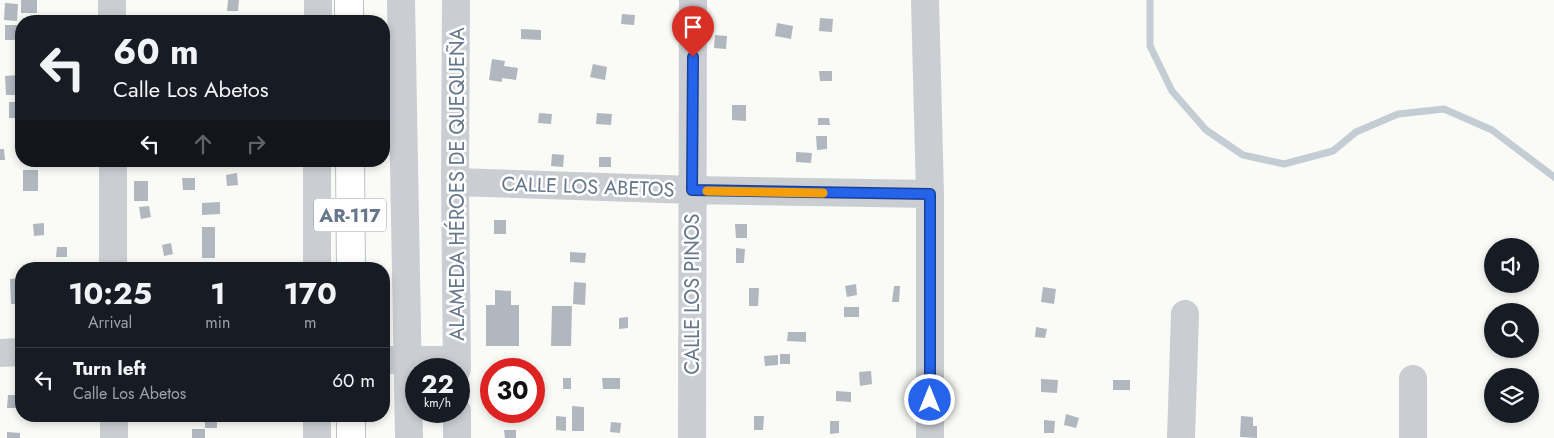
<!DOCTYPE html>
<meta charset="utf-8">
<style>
:root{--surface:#171b24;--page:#242831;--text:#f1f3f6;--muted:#9ea1a6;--line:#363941}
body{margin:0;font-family:Jost,sans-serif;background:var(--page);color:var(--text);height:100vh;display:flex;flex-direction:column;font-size:19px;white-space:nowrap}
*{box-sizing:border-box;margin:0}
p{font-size:16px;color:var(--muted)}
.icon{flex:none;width:28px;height:28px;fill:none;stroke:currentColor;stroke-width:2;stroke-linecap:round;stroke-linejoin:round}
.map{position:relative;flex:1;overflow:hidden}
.details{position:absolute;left:15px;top:262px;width:375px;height:160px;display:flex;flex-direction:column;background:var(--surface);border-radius:20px;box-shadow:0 2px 8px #0003}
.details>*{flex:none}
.guide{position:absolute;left:15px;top:15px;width:375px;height:152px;border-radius:20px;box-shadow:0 2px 8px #0003;background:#171b24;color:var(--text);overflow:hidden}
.controls{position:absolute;left:1484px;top:238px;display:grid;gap:10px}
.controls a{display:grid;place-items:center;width:55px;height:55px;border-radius:50%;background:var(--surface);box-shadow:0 2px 8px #0003;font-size:25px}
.speed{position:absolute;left:405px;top:358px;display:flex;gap:10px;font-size:25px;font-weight:700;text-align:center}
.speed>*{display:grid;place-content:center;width:65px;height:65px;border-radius:50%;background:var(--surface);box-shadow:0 2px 8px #0003;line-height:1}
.speed small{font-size:12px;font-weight:400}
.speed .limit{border:8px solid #d22;background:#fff;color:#111}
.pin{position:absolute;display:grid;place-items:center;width:42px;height:42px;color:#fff;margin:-51px -21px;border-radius:50% 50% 50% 0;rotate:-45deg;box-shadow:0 0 5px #0007}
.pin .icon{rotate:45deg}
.me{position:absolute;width:55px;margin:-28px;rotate:0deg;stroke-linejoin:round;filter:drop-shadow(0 0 4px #0008)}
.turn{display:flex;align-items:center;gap:18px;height:105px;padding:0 15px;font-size:22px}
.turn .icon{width:65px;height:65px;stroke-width:2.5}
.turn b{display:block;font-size:35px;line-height:42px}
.lanes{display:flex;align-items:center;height:48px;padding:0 15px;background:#0003;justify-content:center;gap:25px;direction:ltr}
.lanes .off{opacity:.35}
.eta{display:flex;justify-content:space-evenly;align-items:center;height:85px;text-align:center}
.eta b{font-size:30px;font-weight:700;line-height:35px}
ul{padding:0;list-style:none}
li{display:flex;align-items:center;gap:15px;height:65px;padding:0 15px;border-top:1px solid var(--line)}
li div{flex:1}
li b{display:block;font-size:19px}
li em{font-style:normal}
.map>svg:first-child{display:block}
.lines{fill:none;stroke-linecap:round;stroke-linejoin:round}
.stream{stroke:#c3cdd3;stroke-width:7}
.building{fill:#b0b7bf}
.primary-casing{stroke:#bdc0c5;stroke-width:30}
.street{stroke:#cacdd1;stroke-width:28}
.primary{stroke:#fff;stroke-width:28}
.route-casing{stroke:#184099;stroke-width:12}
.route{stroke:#2563eb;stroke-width:9}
.slow{stroke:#f59e0b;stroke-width:9}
.labels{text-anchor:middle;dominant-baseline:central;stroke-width:5;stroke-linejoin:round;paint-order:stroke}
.shield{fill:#fff;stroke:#94a0ae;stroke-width:1}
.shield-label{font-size:19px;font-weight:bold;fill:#66778b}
.street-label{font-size:20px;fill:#66778b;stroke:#fff}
</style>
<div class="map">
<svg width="1554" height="438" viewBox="0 0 1554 438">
<rect width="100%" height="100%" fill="#fafaf7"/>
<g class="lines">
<!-- stream -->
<path class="stream" d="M1150,0V46L1172,91L1206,130L1243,155L1284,164L1333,151L1356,132L1398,114L1444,109L1492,130L1554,177"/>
</g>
<!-- building -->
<path class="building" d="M21,0H37V13H21Z
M228,0H239L238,11H227Z
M5,3L18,4L17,21L4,20Z
M622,14L635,15L634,25L621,24Z
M199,16L210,17V21H199Z
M820,18L833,19L832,32L819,31Z
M777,23L793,26L791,39L775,36Z
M5,25H18L17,40H5Z
M521,29L541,30V40L521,39Z
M715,35L727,36L726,49L714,48Z
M492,59L505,61L504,66L518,68L516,80L502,78V82L489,80Z
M593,64L607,67L605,80L590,77Z
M819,71H832V81H820Z
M19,75V95H6L5,76Z
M9,102H20V118H9Z
M732,105H746V121L732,120Z
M539,113L552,114L551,124L538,123Z
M597,113L612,114L611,125L596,124Z
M818,118H829L830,125H818Z
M816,136H827V149L817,150Z
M0,149H4L5,160H0Z
M796,152L812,153L811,163L796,162Z
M552,154L564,155L563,167L551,166Z
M599,157H611V167H599Z
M186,161H200V167H186Z
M23,170H38V191H23Z
M237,173L238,185L227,186L226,175Z
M182,178H195V190H183Z
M134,181H148V201H134Z
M220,202V214L202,215V203Z
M149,206L151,217L141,219L139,207Z
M494,220H506V234H494Z
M44,223V235L34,236L33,224Z
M735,224H747V238H736Z
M202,227H215V258H202Z
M171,243L173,254L164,256L162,245Z
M57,247H67V257H56Z
M736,248L745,249L744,263H736Z
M570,252L586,253L585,263L570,262Z
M204,265H217V269H204Z
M21,278V304H11L10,279Z
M574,282L586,283L585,305L573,304Z
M856,284L857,295L847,297L845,286Z
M894,286H900L899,302H892Z
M1043,287L1056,289L1054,304L1041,302Z
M749,288H759L758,306H749Z
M495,290L511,291V305H519V346H486V305H495Z
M552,306H572L571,346H551Z
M844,307H859V317H844Z
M628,317V328L619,329V318Z
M1036,327L1047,329L1045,338L1035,337Z
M788,332H806V342L787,341Z
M780,354H790V364H780Z
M778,355V365L765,366L764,356Z
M871,371L872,384L860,386L859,372Z
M563,378H571V389H563Z
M602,378H620V389H603Z
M1041,379L1058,380L1057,393L1041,392Z
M1113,380H1130V390H1113Z
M836,391L851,392V402L836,401Z
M8,395H21V408H7Z
M572,406L584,407V431H572Z
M1066,414L1079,418L1076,428L1064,425Z
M205,416H217V428H205Z
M556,416L566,417V431L556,430Z
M754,416H764L763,430H754Z
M1241,416L1253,417V426H1257V438L1240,437Z
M1044,420L1055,421L1054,433H1044Z
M830,421H839V433L830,434Z
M611,422L621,423L620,433L610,432Z
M192,429H205V438H192Z
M504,430H516V438H505Z
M7,432L20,433V438H7Z"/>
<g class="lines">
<!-- primary casing -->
<g class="primary-casing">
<path id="primary" d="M349,0V21
M350,161L351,269
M351,438V416"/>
</g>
<!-- street -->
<path class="street" d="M112,0V21
M401,0L409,438
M456,0L455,182L457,369
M925,0L930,194V438
M318,21V0
M113,161V269
M455,182L692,190L930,194
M317,269V161
M0,353L21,352
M384,360H457
M114,416V438
M317,416V438
M457,438V411
M692,438L693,0
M1181,438L1185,314
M1413,438V379"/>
<!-- primary -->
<use href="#primary" class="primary"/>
</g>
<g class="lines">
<!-- route casing -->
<g class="route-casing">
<path id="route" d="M693,57L692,190L930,194V400"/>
</g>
<!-- route -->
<use href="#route" class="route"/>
<!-- slow -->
<path class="slow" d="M707,191L823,193"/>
</g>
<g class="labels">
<!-- shield labels -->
<rect class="shield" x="314" y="198.5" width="72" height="33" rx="4"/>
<g class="shield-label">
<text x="350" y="215">AR-117</text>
</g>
<!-- street labels -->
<g class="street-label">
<text transform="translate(457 184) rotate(-90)">ALAMEDA HÉROES DE QUEQUEÑA</text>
<text transform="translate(588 187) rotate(2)">CALLE LOS ABETOS</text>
<text transform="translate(692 294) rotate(-90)">CALLE LOS PINOS</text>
</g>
</g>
</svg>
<div class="controls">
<a><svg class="icon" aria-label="sound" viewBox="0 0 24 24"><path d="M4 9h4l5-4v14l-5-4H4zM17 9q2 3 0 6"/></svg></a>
<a><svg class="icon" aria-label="search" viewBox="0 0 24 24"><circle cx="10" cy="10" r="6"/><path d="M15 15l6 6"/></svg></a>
<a><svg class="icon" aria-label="layers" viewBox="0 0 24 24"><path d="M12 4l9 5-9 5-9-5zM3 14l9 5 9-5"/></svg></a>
</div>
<div class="speed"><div>22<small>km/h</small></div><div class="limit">30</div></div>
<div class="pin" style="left:693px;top:57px;background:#d93025"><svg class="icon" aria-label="arrive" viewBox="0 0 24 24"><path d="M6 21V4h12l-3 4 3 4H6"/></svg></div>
<svg class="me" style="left:930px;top:400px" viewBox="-20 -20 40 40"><circle r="17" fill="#2563eb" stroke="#fff" stroke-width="3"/><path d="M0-11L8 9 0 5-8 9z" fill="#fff"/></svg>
<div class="guide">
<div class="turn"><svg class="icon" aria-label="left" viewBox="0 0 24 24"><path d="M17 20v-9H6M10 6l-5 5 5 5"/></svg><div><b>60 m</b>Calle Los Abetos</div></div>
<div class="lanes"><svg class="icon" aria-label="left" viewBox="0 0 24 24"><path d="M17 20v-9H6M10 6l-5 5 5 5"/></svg><svg class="icon off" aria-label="ahead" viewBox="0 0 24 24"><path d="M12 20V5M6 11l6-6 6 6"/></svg><svg class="icon off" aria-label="right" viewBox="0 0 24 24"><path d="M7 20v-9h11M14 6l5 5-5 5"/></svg></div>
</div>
<section class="details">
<div class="eta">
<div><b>10:25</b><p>Arrival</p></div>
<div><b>1</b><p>min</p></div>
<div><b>170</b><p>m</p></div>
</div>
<ul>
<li><svg class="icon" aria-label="left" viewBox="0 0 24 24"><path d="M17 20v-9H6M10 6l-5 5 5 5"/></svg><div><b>Turn left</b><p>Calle Los Abetos</p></div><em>60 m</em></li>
</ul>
</section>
</div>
